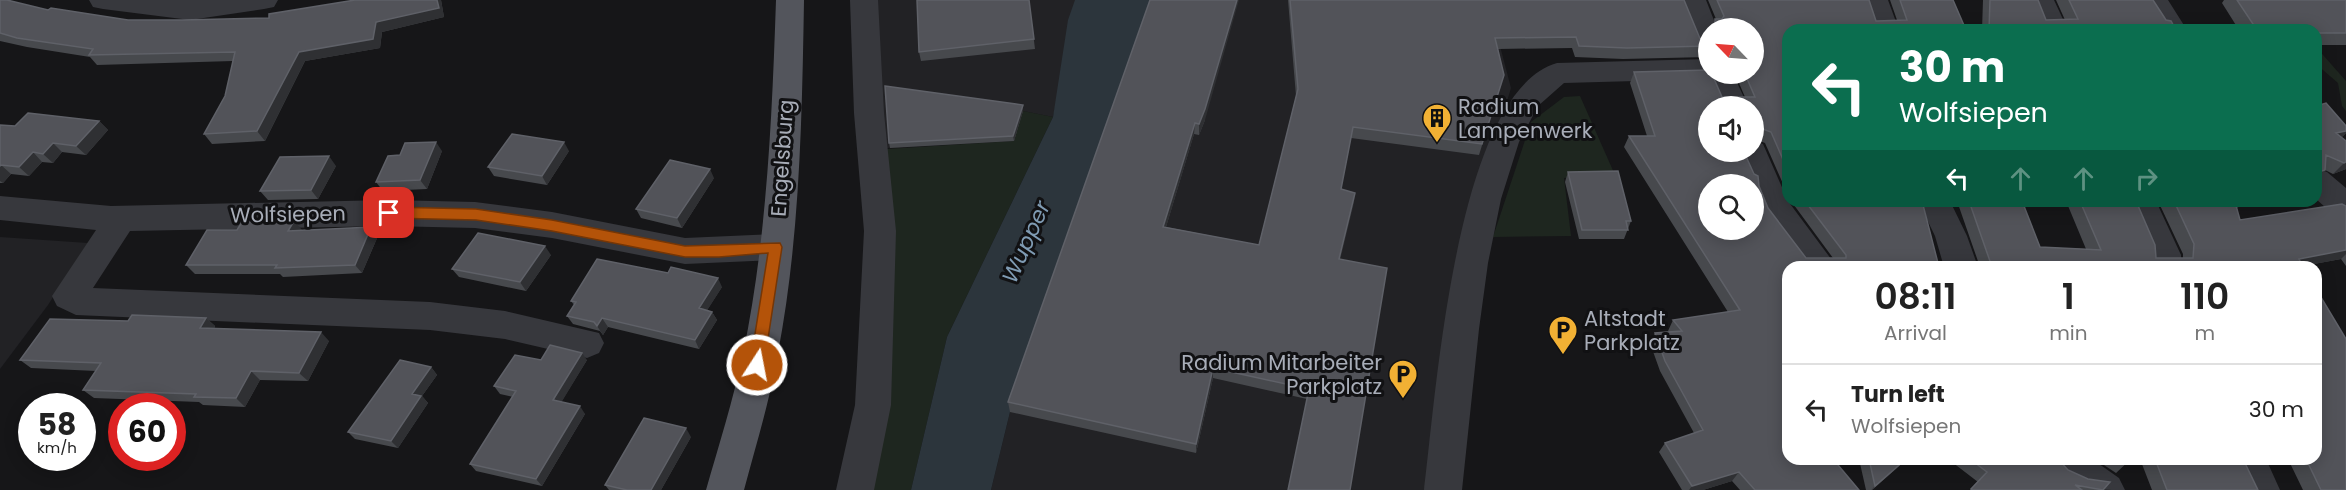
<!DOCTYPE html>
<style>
:root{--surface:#fff;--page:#f2f2f2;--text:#222;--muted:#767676;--line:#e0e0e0}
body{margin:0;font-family:Poppins,sans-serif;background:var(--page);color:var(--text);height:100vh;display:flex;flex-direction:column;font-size:22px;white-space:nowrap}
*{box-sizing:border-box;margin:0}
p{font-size:20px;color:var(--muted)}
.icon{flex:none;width:33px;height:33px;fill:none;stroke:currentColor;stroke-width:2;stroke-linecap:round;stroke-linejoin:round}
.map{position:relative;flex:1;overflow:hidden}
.side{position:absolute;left:1782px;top:261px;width:540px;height:204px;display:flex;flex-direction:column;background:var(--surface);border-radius:18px;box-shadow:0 3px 15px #0003}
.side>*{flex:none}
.guide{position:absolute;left:1782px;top:24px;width:540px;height:183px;border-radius:18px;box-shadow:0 3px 15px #0003;background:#0b6e4f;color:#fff;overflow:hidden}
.needle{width:39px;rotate:295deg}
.buttons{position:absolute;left:1698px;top:18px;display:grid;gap:12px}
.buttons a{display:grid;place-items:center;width:66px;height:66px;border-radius:50%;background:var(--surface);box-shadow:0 3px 15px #0003;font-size:30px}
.speed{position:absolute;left:18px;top:393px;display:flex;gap:12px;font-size:30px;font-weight:700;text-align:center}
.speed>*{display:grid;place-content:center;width:78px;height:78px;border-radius:50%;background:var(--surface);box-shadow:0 3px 15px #0003;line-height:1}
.speed small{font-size:15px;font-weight:400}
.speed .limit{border:9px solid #d22;background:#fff;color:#111}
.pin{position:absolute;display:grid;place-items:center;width:51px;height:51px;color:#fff;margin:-26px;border-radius:12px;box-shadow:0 3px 9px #0006}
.me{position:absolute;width:66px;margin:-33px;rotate:11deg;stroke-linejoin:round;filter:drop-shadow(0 0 4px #0008)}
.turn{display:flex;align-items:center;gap:21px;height:126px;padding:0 18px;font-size:27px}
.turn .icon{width:78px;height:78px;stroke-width:2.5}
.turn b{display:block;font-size:42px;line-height:51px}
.lanes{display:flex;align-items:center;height:57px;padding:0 18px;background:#0003;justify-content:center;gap:30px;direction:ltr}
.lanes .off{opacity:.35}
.eta{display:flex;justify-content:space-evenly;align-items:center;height:102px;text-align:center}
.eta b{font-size:36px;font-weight:600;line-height:42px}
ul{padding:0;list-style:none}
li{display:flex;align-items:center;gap:18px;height:90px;padding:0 18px;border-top:2px solid var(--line)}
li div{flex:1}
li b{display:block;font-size:22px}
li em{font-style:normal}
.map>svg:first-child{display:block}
.built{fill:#222225}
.green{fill:#1e261f}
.water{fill:#2c353c}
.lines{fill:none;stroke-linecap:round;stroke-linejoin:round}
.minor{fill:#37383d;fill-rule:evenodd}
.major{fill:#53555c;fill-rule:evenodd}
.wall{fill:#47494d}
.shaded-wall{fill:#2f3033}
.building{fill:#525359;stroke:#5f6168;stroke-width:1.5;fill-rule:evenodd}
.route{fill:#b45309;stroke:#753606;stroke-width:1.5}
.labels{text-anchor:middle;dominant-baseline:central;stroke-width:6;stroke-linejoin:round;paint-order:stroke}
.poi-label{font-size:21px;fill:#a8adb8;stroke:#111113;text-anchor:start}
.street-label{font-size:21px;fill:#a8adb8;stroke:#111113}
.water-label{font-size:22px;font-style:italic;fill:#7f9bb3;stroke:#111113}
</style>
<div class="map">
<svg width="2346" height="490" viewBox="0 0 2346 490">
<rect width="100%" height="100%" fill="#161618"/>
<!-- built -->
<path class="built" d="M864,0H1077L1053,117L1023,111L1014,141L887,148Z
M1155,0H1488L1511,88L1491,154L1430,490H991L1010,412Z
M0,237L88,243L48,305L0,369Z"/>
<!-- green -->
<path class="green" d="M2316,47L2346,81V111L2342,106L2338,83L2316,64Z
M1580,96L1615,175L1564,178L1571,236L1493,237L1531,122L1564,97Z
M1023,111L1053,117L947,337L911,490H855L887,149L1013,141Z"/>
<!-- water -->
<path class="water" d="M1075,0H1155L1010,412L991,490H911L947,337L1053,117L1068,20Z"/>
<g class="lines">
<!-- minor -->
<path class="minor" d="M89,0H278L274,7L264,9L190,20L103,9L93,7Z
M850,0H878L884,113L896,231L891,405L874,490H836L855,405L864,231L854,113Z
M1678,0H1706L1717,28H1708V54L1698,51Z
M1860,0H1888L1899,30H1871Z
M2026,0H2054L2068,30H2040Z
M2140,0H2168L2187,30H2159Z
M1708,59V74H1733L1748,106H1718L1707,79L1564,83L1538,106L1519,142L1501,199L1488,263L1479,329L1462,490H1424C1436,398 1455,92 1557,63Z
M1754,141L1763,144L1788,201L1837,267H1801C1784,244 1754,215 1754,184H1750L1736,152H1754Z
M2316,168L2327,172L2346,188V219L2335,216L2316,199Z
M0,196L111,206L389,200L475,202L552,212L685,238L775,234L787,238L792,247L787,256L775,260L685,264L552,238L475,228L389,226L130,231L93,288L430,302L505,311L599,333L604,343L599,353L587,358L505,339L430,330L76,315L57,306L52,296L96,230L0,220Z
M1918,201H1950L1967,236L1978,267H1944L1935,236Z
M2124,201H2156L2181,255V267H2147V255Z
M2043,459H2092L2119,478L2125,490C2091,490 2060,490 2043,459Z
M2228,459H2266L2280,490H2242Z"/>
<!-- major -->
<path class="major" d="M776,0H804C802,118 800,237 778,353C770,400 756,445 744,490H706C719,445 733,400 743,354C767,238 772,118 776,0Z"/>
</g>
<!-- wall -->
<path class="wall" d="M0,0L48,10L128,20H182L269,18L355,0H441L444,17L382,32L380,48L305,61L265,141L212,144L204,134L225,96L233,61L97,65L90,57L27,47L0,41Z
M1029,0L1035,49L921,61L919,52Z
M1150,0L1205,120L1199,135L1194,134L1166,227L1259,245L1296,96L1288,0H1684L1701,41L1708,43V57L1623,59L1575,57L1572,48L1498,49L1504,75L1479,155L1351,138L1341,189L1355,193L1307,399L1213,378L1196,453L1010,412L1008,402Z
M1708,0H1869L1876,21L1897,20L1890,0H1953L1966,30H1788V195L1765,143L1757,140L1754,146V106H1708L1759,186L1768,208L1806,258H1833L1791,201H1922L1939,267H1788V459L1859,490H1740L1732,481L1703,490H1682L1659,452L1665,443L1694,433L1660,371L1650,343L1655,333L1669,332L1668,331L1673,320L1728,312L1624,147L1629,136H1647L1630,83L1634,72L1722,97H1745L1735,74H1754V28H1711L1716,19Z
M1983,0H2038L2046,20H2065L2056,0H2153L2166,20L2176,30H1982Z
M2224,0H2346V45H2316V30H2239L2222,3Z
M2316,106L2346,126V133L2341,138L2346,169L2333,174L2325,170Z
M1023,111L1014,141L890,148L889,143Z
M99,121L108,130L86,155L62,152L53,163L42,162L29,176L11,174L3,183H0V125L15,126Z
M442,151L427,189L383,191L376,182L400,155Z
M569,151L547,185L494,176L488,167Z
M336,166L318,199L268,200L260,191Z
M1568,172L1631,221L1624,239H1579L1565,182Z
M714,178L682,228L641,218L636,209Z
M1957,201H2022L2040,247L2086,249L2066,201H2136L2156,258H2183V254L2158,201H2255L2236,208L2240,220L2346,206V266L2341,259L2303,266V267H1980Z
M301,230L378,236L362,273L283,277L280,274H195L186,265Z
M551,255L526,291L459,277L452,269Z
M722,287L707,310L712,312L717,320L699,349L608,327L603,335L600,331L573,324L567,316L574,305L571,301Z
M206,318L215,326L214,329L329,341L308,381L260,380L245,407L203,405L199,402L94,398L83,390L96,371L31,368L20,360L128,321Z
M2345,339H2346V490H2303L2288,459H2316Z
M541,360H587L561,402L585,414L542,486L476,471L470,464L513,397L500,394L494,386Z
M431,367L437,375L422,396L428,403L398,448L355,439L348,432Z
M691,437L661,490H609L605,485Z
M1859,459H1907L1872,490H1866Z
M1948,459H2058L2068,470L2103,490H1970L1978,482Z
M2095,459H2131L2116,473Z
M2140,459H2243L2258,490H2152Z"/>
<!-- shaded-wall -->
<path class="shaded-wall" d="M437,0H441L444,17L382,32L380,48L305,61L265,141L257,131L299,52Z
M1237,0H1239L1205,120L1199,135V124Z
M1023,105V111L1014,141L1013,136Z
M99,121L108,130L86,155L76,146Z
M1195,123L1194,134L1163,237V227Z
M2346,131V133L2338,141L2336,133Z
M436,142L442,151L427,189L420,180Z
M564,142L569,151L547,185L542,176Z
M53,143L62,152L53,163L43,154Z
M33,152L42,162L29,176L19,167Z
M329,156L336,166L318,199L311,190Z
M2346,162V169L2333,174L2344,163Z
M1,165L11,174L3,183L0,181V166Z
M710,169L714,178L682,228L677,218Z
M2325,170L2316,178V173Z
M1355,193L1354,203L1338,269L1339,259Z
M2236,201H2255L2224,212Z
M294,221L302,230L288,231Z
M371,227L378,236L362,273L355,265Z
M545,246L551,255L526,291L520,282Z
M2346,250V254L2341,259L2298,267L2299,259Z
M718,278L722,287L703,317L699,308Z
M712,312L717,320L699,349L695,340Z
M206,318L215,326L209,337L200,328Z
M602,318L608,327L603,335L597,326Z
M321,332L329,341L308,381L299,373Z
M582,353L587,360L558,408L553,400Z
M431,367L437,375L422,396L428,403L398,448L391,441L412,394Z
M1213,368V378L1196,453V444Z
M251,371L260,380L245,407L236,398Z
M580,406L585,414L542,486L536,479Z
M686,428L691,437L661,490H651Z
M1906,459H1907L1871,490L1875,486Z
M1739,472L1732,481L1703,490H1689L1692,486Z"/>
<!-- building -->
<path class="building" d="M0,0H7L48,10L51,8L128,20H182L269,18V14L355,0H437L439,8L376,22L373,39L299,52L257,131L204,134L225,96L235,52L89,55L93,49L17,38L0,33Z
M917,0H1029L1034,39L919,52Z
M1150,0H1237L1205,109L1199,124L1195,123L1163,227L1259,245L1298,89L1290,0H1684L1701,41L1708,43V46L1627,48L1579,46L1576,37L1495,38L1504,75L1482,144L1353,127L1341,189L1355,193L1339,259L1387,268L1350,490H1288L1309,389L1213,368L1196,444L1008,402Z
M1717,0H1869L1876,21L1907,20L1900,0H1953L1966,30H1788V171L1771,132L1760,128L1757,130V139H1754V106H1708V152H1744L1754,174L1758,176L1759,186L1768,208L1806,258H1846V255L1805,201H1922L1939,267H1788V459H1833L1859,490H1755L1739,472L1692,486L1665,443L1703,430L1665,361L1655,333L1682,331L1673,320L1740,310L1629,136H1655L1634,72L1708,70V74H1712L1722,97H1755L1745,74H1754V28H1715V19H1722L1724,16ZM1708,184H1754V230H1708Z
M1990,0H2038L2046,20L2078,19L2069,0H2153L2166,20L2171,21L2176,30H1989Z
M2237,0H2346V33H2316V30H2257Z
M885,86L1023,105L1013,136L889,143Z
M2326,103L2346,126V131L2336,133L2346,141V162L2344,163L2326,155L2325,170L2316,173V106Z
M28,113L99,121L76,146L53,143L43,154L33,152L19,167L1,165L0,166V125L15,126Z
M512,134L564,142L542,176L488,167Z
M436,142L420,180L376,182L388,156L400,155L405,143Z
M329,156L311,190L260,191L280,157Z
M670,160L710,169L677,218L636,209Z
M1618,171L1631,221H1626L1628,230H1582L1568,172Z
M1969,201H2022L2040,247L2101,250L2080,201H2136L2155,245L2156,258H2193L2194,244L2174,201H2236L2235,202L2240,220L2342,204L2346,206V250L2299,259L2303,267H1992Z
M294,221L288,231L371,227L355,265L275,268L277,265H186L207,230H237L242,222Z
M478,233L545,246L520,282L452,269Z
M597,259L668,273L671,267L718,278L699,308L712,312L695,340L602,318L597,326L594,322L567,316L576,302L571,301Z
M2316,289L2346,339V490H2321L2306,459H2316Z
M132,315L206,318L200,328L321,332L299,373L251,371L236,398L194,397L196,394L83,390L101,363L20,360L50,319L128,321Z
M550,345L582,353L553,400L580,406L536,479L470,464L516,391L494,386L515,355L541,360Z
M400,360L431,367L412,394L421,396L391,441L348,432Z
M644,418L686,428L651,490H627L605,485Z
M1869,459H1906L1875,486Z
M1970,459H2058L2068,470L2088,479L2110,482L2103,490L2075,485L2082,490H1972L1971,489L1987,472Z
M2120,459H2131L2127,464Z
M2155,459H2243L2258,490H2167Z"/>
<!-- route -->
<path class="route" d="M389,207L476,209L552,220L685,246L780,243L782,247L764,365L762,370L757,372L752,370L750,365L768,253L719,257H685L552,231L476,220L389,218L382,213Z"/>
<!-- icons -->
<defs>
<g id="building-pin" transform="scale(1.5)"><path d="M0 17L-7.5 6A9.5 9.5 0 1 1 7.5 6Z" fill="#f2b134" stroke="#111113"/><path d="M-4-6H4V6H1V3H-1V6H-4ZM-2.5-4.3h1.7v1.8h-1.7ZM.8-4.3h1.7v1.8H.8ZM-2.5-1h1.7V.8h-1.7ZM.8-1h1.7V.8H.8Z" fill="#111"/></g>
<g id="parking-pin" transform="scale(1.5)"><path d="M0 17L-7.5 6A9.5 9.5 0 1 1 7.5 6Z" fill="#f2b134" stroke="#111113"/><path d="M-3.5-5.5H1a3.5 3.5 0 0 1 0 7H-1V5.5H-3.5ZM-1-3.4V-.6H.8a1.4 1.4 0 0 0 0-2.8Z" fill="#111"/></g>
</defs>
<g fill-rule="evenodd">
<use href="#building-pin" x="1437" y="118"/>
<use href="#parking-pin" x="1563" y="330"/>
<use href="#parking-pin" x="1403" y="374"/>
</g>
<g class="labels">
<!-- poi labels -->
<g class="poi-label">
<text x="1458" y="106">Radium<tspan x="1458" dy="24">Lampenwerk</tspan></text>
<text x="1584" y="318">Altstadt<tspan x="1584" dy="24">Parkplatz</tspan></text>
<text x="1382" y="362" text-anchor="end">Radium Mitarbeiter<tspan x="1382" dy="24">Parkplatz</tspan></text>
</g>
<!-- street labels -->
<g class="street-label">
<text transform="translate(782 158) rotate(-86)">Engelsburg</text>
<text transform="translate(288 214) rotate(-1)">Wolfsiepen</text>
</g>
<!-- water labels -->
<g class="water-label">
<text transform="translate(1026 242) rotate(-66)">Wupper</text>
</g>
</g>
</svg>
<div class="buttons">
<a><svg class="needle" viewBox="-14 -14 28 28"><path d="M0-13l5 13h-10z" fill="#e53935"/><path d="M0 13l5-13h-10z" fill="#767676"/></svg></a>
<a><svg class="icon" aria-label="sound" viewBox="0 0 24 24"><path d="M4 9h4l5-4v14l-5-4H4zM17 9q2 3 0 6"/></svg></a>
<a><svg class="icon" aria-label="search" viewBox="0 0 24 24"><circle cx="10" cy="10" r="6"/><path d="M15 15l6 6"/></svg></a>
</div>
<div class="speed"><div>58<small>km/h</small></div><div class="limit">60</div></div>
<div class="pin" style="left:389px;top:213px;background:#d93025"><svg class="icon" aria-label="arrive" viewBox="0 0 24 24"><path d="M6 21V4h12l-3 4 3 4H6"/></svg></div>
<svg class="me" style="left:757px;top:365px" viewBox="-20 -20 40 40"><circle r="17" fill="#b45309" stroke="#fff" stroke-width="3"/><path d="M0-11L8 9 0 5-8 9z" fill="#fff"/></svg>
<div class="guide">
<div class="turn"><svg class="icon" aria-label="left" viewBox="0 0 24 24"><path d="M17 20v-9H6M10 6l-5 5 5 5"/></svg><div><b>30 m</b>Wolfsiepen</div></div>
<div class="lanes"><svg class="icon" aria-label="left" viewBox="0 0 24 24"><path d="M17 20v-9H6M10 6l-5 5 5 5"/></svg><svg class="icon off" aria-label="ahead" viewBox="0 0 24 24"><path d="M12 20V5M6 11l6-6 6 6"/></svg><svg class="icon off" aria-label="ahead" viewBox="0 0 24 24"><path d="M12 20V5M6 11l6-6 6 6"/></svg><svg class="icon off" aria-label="right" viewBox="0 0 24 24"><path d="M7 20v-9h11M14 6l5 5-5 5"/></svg></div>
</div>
<section class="side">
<div class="eta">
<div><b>08:11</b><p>Arrival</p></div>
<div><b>1</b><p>min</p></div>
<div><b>110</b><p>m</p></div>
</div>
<ul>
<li><svg class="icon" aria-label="left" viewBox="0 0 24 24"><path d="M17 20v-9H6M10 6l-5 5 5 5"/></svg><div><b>Turn left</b><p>Wolfsiepen</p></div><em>30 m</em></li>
</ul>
</section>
</div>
